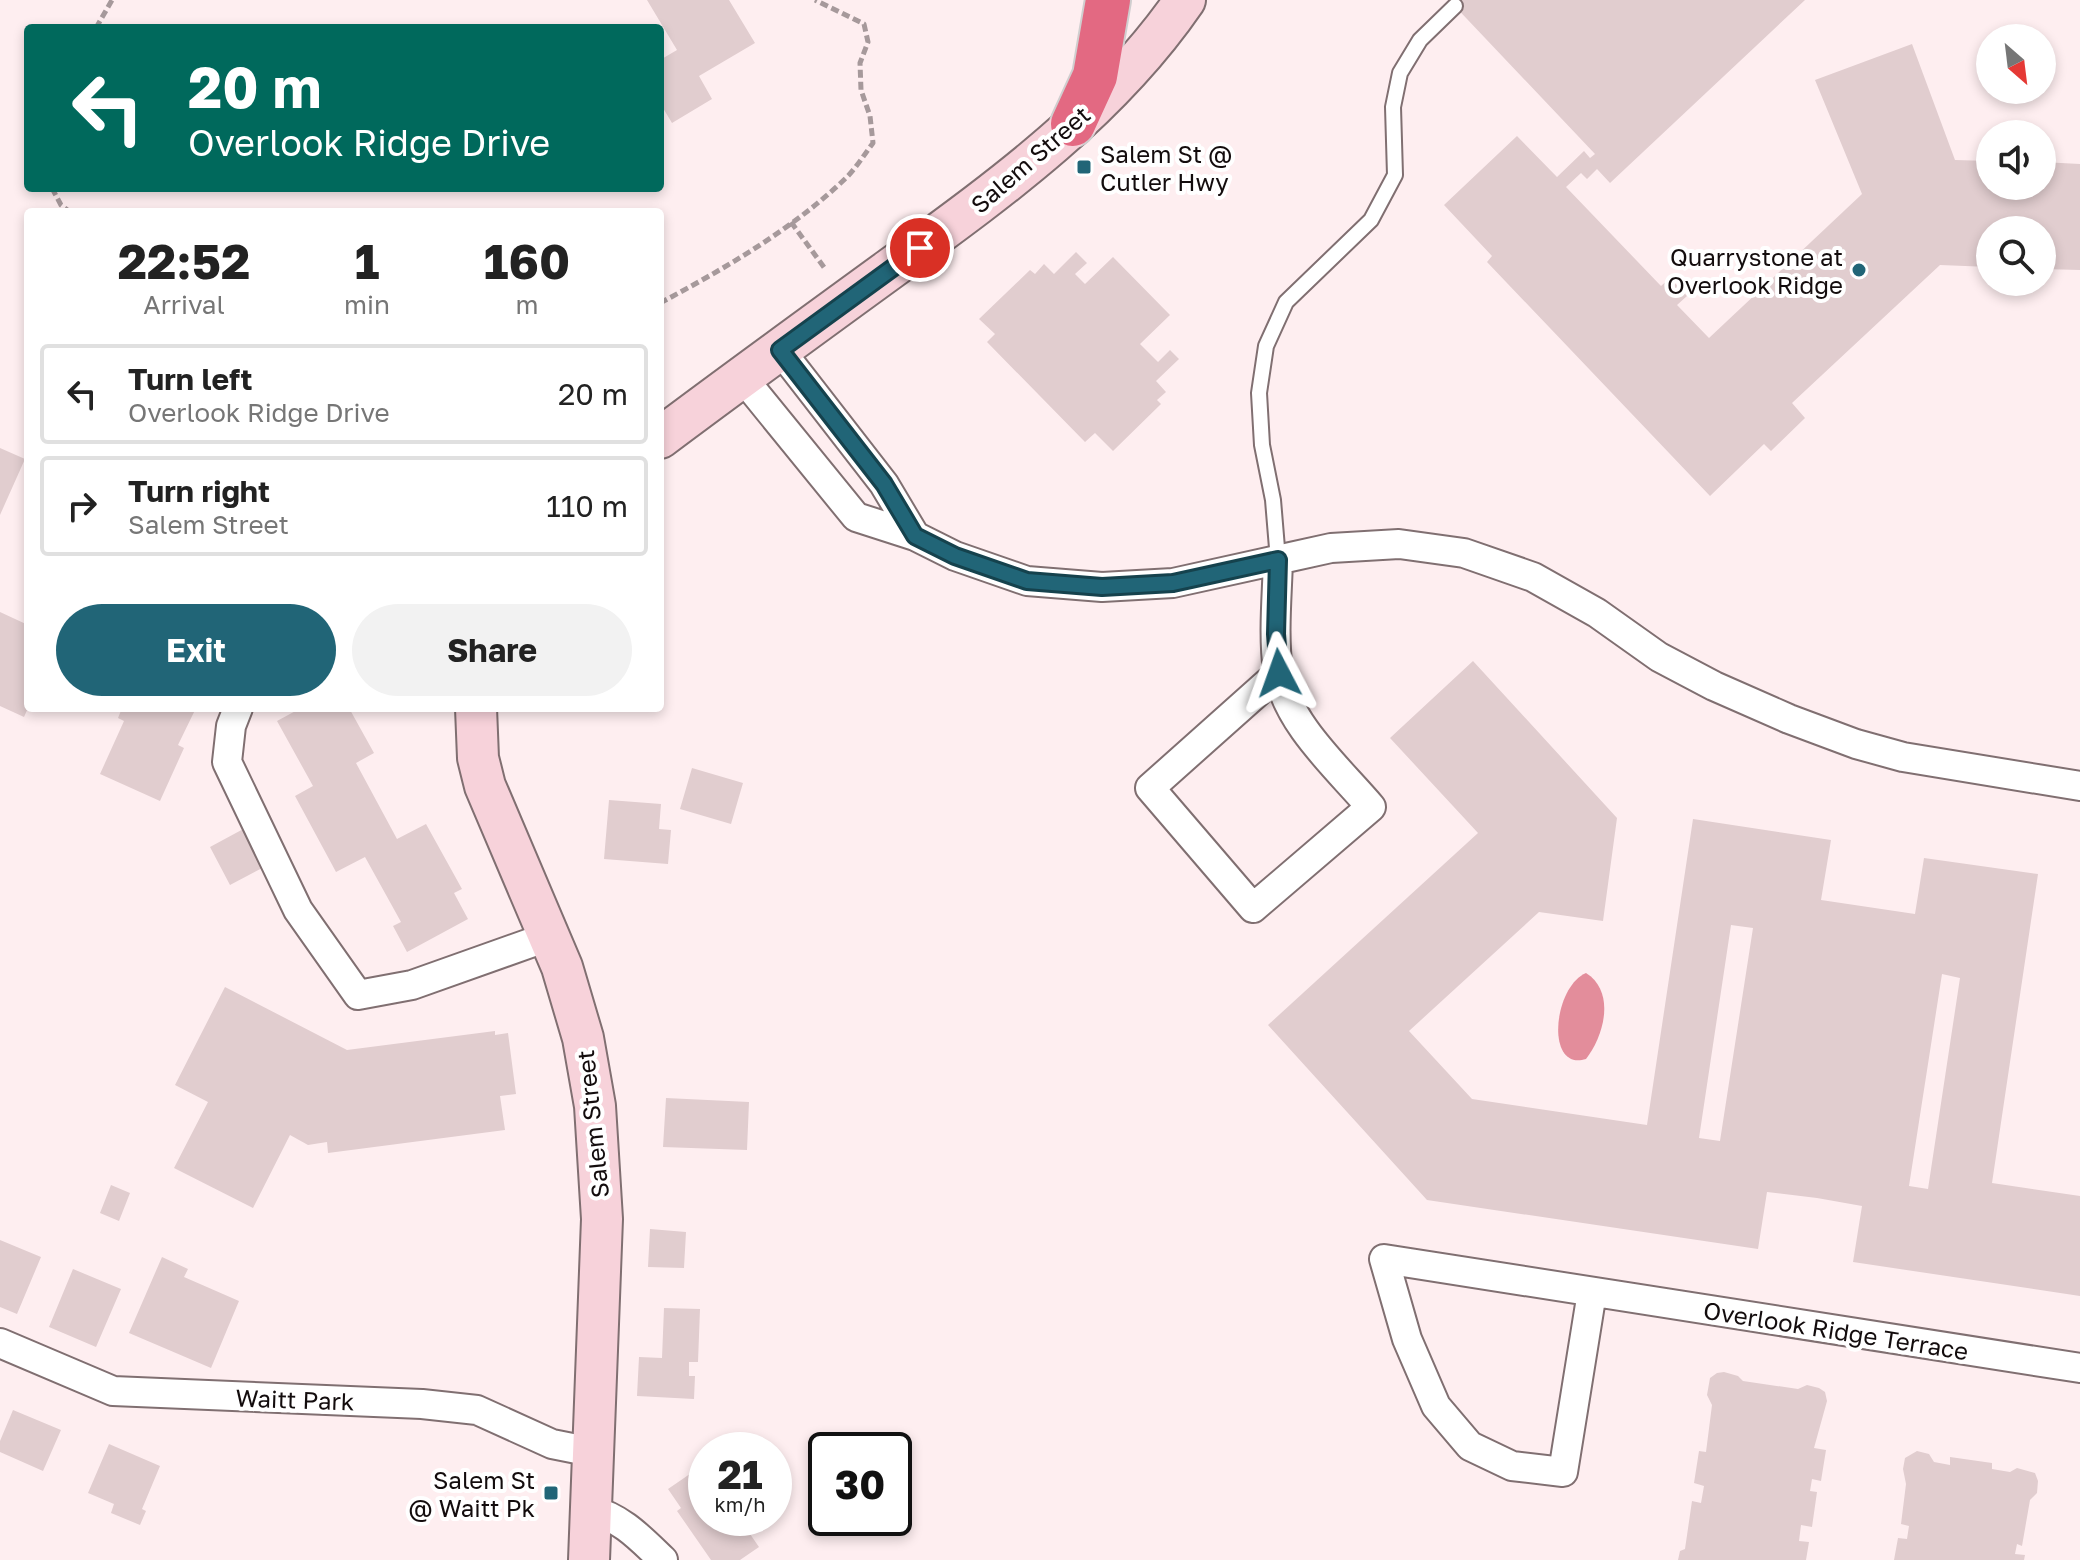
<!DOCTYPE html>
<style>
:root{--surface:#fff;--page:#f2f2f2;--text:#222;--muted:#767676;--line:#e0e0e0;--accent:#216577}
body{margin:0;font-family:"Golos Text",sans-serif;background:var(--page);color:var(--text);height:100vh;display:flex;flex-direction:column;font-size:30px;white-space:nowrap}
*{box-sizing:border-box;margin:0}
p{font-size:26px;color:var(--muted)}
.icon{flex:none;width:44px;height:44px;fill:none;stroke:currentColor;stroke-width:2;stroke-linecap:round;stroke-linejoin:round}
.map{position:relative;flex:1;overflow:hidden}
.sheet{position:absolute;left:24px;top:208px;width:640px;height:504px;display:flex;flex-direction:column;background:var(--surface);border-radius:8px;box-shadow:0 4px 12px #0003}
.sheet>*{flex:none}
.banner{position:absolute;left:24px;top:24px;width:640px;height:168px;border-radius:8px;box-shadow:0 4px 12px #0003;background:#00695c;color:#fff;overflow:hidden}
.needle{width:52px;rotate:152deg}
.buttons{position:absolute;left:1976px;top:24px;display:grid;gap:16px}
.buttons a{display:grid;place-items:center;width:80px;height:80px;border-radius:50%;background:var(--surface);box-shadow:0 4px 12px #0003;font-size:40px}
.speed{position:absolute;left:688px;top:1432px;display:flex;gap:16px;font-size:40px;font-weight:700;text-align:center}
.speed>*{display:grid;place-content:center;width:104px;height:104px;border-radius:50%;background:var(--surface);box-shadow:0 4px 12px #0003;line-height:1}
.speed small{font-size:20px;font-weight:400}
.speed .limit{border:4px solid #111;border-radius:12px;background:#fff;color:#111}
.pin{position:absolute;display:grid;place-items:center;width:68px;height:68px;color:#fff;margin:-34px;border:4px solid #fff;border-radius:50%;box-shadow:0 2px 8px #0007}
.me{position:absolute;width:88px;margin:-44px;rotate:356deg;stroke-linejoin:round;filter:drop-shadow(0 0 6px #0008)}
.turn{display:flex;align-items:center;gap:28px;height:168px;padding:0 32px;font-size:36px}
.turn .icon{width:104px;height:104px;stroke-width:2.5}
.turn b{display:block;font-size:56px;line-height:68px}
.eta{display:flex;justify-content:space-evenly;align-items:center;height:136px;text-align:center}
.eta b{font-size:48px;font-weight:700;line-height:56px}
.action{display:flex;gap:16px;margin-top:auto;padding:16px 32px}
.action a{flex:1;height:92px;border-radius:48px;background:var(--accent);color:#fff;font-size:32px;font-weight:700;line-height:92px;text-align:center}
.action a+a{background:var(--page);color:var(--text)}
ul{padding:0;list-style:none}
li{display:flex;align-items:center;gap:24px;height:100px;margin:0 16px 12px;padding:0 16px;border:4px solid var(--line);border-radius:8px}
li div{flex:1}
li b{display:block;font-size:30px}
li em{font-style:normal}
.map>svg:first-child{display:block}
.water{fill:#e38d9b}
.building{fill:#e1cdcf;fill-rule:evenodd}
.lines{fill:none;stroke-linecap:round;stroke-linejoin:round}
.lane-casing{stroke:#806f71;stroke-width:18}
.street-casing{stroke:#806f71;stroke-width:32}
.secondary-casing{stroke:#806f71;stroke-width:44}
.highway-casing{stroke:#d0cecf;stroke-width:48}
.path{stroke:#a6999b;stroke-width:5;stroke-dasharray:8 4;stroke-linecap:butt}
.lane{stroke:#fff;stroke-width:14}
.street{stroke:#fff;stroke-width:28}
.secondary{stroke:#f7d2da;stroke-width:40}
.highway{stroke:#e36982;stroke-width:44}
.route-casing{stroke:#15424d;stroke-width:20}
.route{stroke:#216577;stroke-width:14}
.poi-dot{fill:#216577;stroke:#fff;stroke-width:3}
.labels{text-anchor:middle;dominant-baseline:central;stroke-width:8;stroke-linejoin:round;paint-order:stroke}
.poi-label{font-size:24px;fill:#130c0d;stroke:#fff;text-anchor:end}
.street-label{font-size:24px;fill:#130c0d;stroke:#fff}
</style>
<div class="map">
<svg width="2080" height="1560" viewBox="0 0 2080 1560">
<rect width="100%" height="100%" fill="#feeef0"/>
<!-- water -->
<path class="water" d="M1586,973C1616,992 1604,1036 1586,1059C1545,1072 1553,987 1586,973Z"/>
<!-- building -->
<path class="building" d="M647,0H729L755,43L699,76L712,99L672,123L660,103V60L677,50Z
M1449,0H1805L1610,183L1597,169L1587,179L1581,173L1566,187L1661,286L1670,278L1687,296L1677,305L1709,338L1862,194L1815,80L1912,44L1955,160L1990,161V186H2042V162L2080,164V270L2042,269V230H1990V267L1940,265L1792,403L1805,418L1771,451L1764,444L1710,496L1487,262L1492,256L1444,205L1517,136L1557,177L1584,151L1590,158L1595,154Z
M1076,252L1087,263L1075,274L1085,284L1113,257L1170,315L1140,344L1158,362L1170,350L1179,359L1156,381L1166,392L1157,400L1161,404L1113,451L1095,433L1085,442L987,342L995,334L979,319L1030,270L1035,274L1044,264L1054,274Z
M0,448L25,459L0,515Z
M0,612L28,625V708L24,717L0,706Z
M1473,661L1617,818L1603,921L1539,912L1409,1031L1472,1099L1647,1125L1693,819L1831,840L1821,900L1915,914L1924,858L2038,874L1992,1183L2080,1196V1296L1853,1262L1862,1206L1817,1198L1767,1192L1758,1249L1427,1200L1268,1025L1478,833L1390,738ZM1731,925L1753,928L1720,1141L1699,1138ZM1942,974L1960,978L1928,1189L1909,1186Z
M122,708H196L178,745L184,748L160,801L100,774L124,721L118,718Z
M301,708H349L374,753L356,763L397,839L426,824L462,889L454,893L468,919L407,952L393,926L401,922L365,857L336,872L295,796L313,786L277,721Z
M692,768L743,783L731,824L680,809Z
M609,800L661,804L659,829L671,830L668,864L604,859Z
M247,827L268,865L230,885L210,847Z
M225,987L347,1050L495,1031V1035L508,1033L516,1094L500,1096L505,1130L328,1153L327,1142L308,1145L290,1135L253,1208L174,1168L208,1102L175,1085Z
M666,1098L749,1102L747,1150L663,1147Z
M111,1185L130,1193L119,1221L100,1213Z
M650,1229L686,1232L684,1268L648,1267Z
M0,1240L41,1257L17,1314L0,1307Z
M162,1257L188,1269L184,1277L239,1301L211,1368L129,1333Z
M73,1269L121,1289L96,1347L49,1327Z
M664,1308L700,1309L698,1362H689V1376H695L694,1399L637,1396L639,1357L662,1358Z
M1724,1372L1738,1376L1743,1381L1798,1389L1807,1385L1819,1388L1825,1392L1827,1401L1814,1448L1826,1450L1821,1481L1812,1479L1810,1491L1817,1492L1812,1527L1801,1525L1799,1541L1809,1542L1806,1560H1678L1680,1551L1685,1549L1692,1501L1701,1503L1704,1486L1694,1483L1699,1451L1706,1452L1712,1405L1707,1395L1710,1378L1717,1373Z
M13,1410L61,1430L43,1471L0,1452V1441Z
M109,1444L160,1466L142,1509L146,1511L140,1525L111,1513L114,1504L88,1493Z
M1917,1451L1929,1454L1934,1462L1950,1465V1457L1992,1463V1469L2010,1472L2017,1468L2035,1473L2038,1481L2037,1493L2030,1500L2022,1546L2017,1544L2015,1554L2025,1555L2024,1560H1894L1898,1538L1907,1539L1909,1526L1901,1524L1906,1484L1903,1469L1905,1458Z
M703,1465L706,1469V1518H739L759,1547L740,1560H711L677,1511L681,1508L668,1489Z"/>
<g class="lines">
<!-- lane casing -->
<g class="lane-casing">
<path id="lane" d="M1278,560L1273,500L1262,445L1259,393L1266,346L1286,302L1371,220L1395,175L1393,107L1400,73L1420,40L1455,6"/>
</g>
<!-- street casing -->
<g class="street-casing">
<path id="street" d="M780,350L884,484L915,536
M742,377L856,517L915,536L955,556L1027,581L1102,587L1173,583L1331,548L1399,544L1464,553L1533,577L1597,613L1659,657L1714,686L1789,719L1856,744L1903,757L2080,786
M1278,560C1277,596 1273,635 1278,671C1287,724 1338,768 1371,807L1253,908L1150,788L1279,673
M238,708L231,726L227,762L298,910L358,995L412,985L550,936
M1592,1292L1563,1472L1512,1466L1470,1446L1436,1406L1407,1339L1384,1259L2080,1368
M0,1343L113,1391L422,1404L477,1410L552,1444L592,1452
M590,1510C621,1517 641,1539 663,1560"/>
</g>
<!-- secondary casing -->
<g class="secondary-casing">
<path id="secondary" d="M660,438C736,381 813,325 890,269C997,191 1109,111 1185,0
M476,708L478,758L485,786L562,967L583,1038L595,1106L602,1219L589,1560"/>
</g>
<!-- highway casing -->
<g class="highway-casing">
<path id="highway" d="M1073,124L1095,76L1108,0"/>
</g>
<!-- path -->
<path class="path" d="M96,28L112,0
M52,188L61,205L70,212
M791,222L826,270
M660,303C724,269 793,229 846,178C856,168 864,155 873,143L870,116L861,90L860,63L868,42L864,24L815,0"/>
<!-- lane -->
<use href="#lane" class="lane"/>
<!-- street -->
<use href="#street" class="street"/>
<!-- secondary -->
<use href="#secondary" class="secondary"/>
<!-- highway -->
<use href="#highway" class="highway"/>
</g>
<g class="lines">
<!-- route casing -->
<g class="route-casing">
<path id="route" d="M920,248L780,350L884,484L915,536L955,556L1027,581L1102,587L1173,583L1278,560L1276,634L1279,673"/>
</g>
<!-- route -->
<use href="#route" class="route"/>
</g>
<!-- markers -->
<g class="poi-dot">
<rect x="1076" y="159" width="16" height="16" rx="4"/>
<circle cx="1859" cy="270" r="8"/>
<rect x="543" y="1485" width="16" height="16" rx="4"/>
</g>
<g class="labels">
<!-- poi labels -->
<g class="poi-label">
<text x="1100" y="153" text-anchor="start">Salem St @<tspan x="1100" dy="28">Cutler Hwy</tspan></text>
<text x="1843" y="256">Quarrystone at<tspan x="1843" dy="28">Overlook Ridge</tspan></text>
<text x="535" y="1479">Salem St<tspan x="535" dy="28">@ Waitt Pk</tspan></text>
</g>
<!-- street labels -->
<g class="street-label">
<text transform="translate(1030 159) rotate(-41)">Salem Street</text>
<text transform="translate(592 1124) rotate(-96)">Salem Street</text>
<text transform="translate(1836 1330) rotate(9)">Overlook Ridge Terrace</text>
<text transform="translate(295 1399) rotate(2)">Waitt Park</text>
</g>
</g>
</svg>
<div class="buttons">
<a><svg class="needle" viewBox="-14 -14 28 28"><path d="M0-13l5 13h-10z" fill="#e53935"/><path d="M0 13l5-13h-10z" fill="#767676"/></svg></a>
<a><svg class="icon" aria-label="sound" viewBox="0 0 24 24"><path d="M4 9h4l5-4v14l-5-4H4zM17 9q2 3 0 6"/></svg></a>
<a><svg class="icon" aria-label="search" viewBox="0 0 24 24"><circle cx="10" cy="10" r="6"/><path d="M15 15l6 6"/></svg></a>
</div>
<div class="speed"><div>21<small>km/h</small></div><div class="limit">30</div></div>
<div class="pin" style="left:920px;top:248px;background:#d93025"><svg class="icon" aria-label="arrive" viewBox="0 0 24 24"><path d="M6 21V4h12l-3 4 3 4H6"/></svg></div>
<svg class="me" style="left:1279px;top:673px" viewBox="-20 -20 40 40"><path d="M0-17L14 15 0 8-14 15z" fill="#216577" stroke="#fff" stroke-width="4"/></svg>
<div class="banner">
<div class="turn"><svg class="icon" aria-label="left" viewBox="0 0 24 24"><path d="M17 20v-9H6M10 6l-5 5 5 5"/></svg><div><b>20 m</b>Overlook Ridge Drive</div></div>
</div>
<section class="sheet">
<div class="eta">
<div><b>22:52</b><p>Arrival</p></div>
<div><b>1</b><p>min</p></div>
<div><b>160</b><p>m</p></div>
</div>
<ul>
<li><svg class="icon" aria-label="left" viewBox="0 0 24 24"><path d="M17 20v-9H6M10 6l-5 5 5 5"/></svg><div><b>Turn left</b><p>Overlook Ridge Drive</p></div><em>20 m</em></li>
<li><svg class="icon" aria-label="right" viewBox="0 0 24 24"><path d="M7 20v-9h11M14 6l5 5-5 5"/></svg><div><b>Turn right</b><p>Salem Street</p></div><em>110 m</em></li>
</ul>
<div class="action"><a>Exit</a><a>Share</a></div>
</section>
</div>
